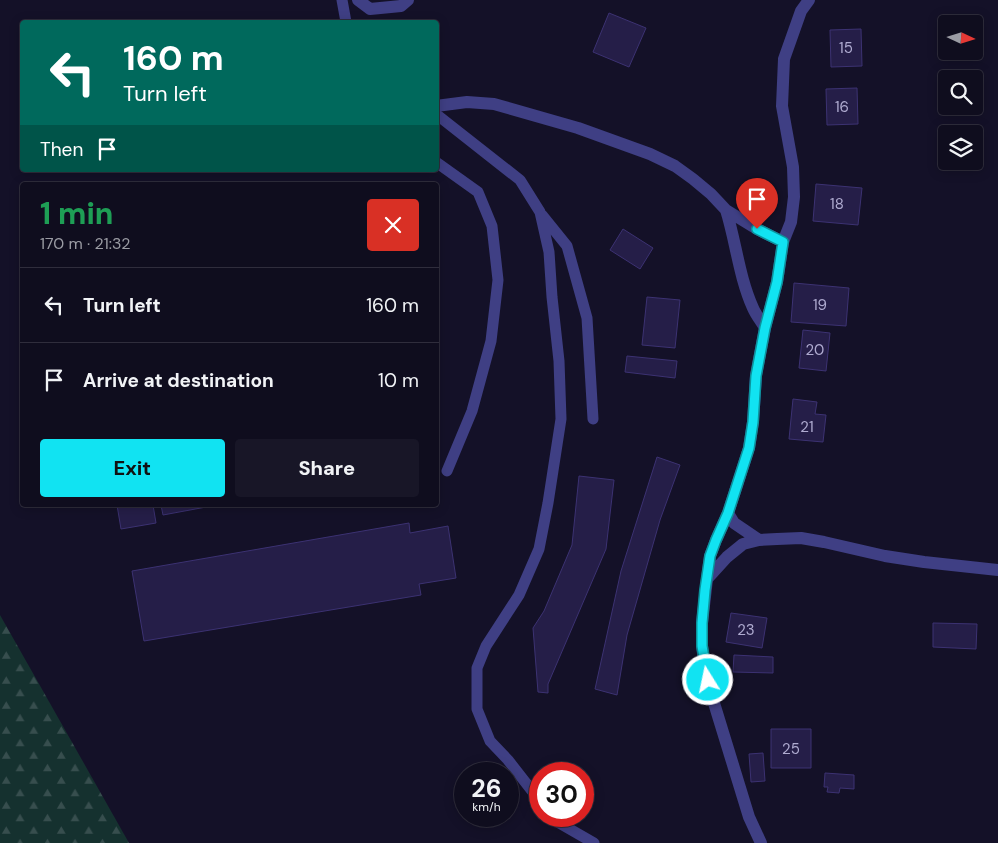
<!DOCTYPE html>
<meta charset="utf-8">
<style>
:root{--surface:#0f0d1e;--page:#181627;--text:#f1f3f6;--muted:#9b9ca4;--line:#2f2d3c;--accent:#11e3f2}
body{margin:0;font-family:"DM Sans",sans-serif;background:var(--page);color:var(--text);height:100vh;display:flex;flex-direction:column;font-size:19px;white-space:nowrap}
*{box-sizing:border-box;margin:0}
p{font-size:16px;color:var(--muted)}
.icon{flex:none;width:28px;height:28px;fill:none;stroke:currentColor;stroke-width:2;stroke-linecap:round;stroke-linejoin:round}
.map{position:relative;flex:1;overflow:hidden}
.panel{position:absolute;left:20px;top:182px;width:419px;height:325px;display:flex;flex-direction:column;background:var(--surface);border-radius:5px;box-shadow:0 2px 12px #0003,0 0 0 1px var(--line)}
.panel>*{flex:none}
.banner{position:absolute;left:20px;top:20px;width:419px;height:152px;border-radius:5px;box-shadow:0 2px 12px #0003,0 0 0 1px var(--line);background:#00695c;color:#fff;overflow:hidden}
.needle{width:32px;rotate:94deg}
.buttons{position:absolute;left:938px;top:15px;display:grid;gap:10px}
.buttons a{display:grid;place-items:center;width:45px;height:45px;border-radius:5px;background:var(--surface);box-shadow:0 2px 12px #0003,0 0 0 1px var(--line);font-size:25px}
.speed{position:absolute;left:454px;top:762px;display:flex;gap:10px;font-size:25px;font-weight:700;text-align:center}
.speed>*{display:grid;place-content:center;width:65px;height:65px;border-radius:50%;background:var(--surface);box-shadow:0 2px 12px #0003,0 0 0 1px var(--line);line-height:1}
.speed small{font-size:12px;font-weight:400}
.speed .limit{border:8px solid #d22;background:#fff;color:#111}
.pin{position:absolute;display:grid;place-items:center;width:42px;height:42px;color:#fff;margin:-51px -21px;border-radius:50% 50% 50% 0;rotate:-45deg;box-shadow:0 0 5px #0007}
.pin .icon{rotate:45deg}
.me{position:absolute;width:55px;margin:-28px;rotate:350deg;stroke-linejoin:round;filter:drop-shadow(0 0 4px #0008)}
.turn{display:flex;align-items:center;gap:18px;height:105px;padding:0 20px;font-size:22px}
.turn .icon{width:65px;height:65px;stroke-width:2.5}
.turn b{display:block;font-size:35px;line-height:42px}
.then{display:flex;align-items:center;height:48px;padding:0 20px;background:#0003;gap:10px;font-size:19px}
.round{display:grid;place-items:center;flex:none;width:52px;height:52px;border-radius:5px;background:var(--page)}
.summary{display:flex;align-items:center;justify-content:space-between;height:85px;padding:0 20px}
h1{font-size:30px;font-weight:800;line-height:38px;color:#1e9e55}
.primary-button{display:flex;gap:10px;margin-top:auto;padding:10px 20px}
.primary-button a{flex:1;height:58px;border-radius:5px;background:var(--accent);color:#111;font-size:20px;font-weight:800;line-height:58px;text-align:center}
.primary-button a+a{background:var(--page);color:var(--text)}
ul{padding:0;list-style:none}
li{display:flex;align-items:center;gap:15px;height:75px;padding:0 20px;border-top:1px solid var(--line)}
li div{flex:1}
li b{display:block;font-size:19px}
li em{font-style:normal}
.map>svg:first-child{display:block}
.forest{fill:url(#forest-firs)}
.building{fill:#251e48;stroke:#3c3272}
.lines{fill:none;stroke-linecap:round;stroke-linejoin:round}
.service{stroke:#3f3f84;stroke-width:11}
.minor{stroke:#3f3f84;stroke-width:12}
.tertiary{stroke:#3f3f84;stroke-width:12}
.route-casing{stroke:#0b949d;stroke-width:12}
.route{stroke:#11e3f2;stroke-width:9}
.labels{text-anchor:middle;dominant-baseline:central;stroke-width:5;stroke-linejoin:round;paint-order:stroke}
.number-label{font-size:15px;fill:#afabd0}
</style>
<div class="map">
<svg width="998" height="843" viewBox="0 0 998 843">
<defs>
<pattern id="forest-firs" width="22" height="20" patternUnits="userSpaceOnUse" patternTransform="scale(1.25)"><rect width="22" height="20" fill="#15312f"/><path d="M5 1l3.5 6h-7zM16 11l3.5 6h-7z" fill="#374e4e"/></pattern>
</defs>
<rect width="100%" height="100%" fill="#141128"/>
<!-- forest -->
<path class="forest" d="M0,615L129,843H0Z"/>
<!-- building -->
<path class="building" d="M609,13L646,28L629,67L593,52Z
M861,29L862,66L831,67L830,30Z
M857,88L858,124L827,125L826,89Z
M816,184L862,188L858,225L813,221Z
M623,229L653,248L640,269L610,250Z
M794,283L849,288L846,326L791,322Z
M647,297L680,300L675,348L642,345Z
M803,330L830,333L826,371L799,368Z
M627,356L677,361L675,378L625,372Z
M793,399L817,402L815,414L826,415L823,442L789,439Z
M657,457L680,465L660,520L627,635L617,695L595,689L621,571Z
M579,476L614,480L606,549L548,684V693L538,692L533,628L544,611L572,545Z
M117,505H153L156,523L121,529Z
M161,505H217L163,515Z
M409,523L410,533L448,526L456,578L419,584L421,595L144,641L132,571Z
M731,613L767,618L762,648L726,642Z
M933,623L977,624L976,649L933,647Z
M734,655L773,657V673L733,672Z
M771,729H811V768H771Z
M763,753L765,781L751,782L749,754Z
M825,773L854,775V789L840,788L839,793L827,792L828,787H824Z"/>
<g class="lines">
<!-- service -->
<path class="service" d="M342,0L346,22
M436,114L520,180L540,212L549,252L552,297L559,361L561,419L548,503L539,549L519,595L486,646L477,668V709L490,741L508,760L540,801
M436,162L478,192L492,226L498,280L491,341L472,411L447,471
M542,215L567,246L587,318L593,419
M551,816L554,820L594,843"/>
<!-- minor -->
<path class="minor" d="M436,106L467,102L494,104L578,128L650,154L675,166L693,179L711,194L726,210L757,229L783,242
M726,210C736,242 739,277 753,308C756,315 761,321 765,328
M759,540L734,523L728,513L749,448L753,422L756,375L765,328L777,282L783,242L791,222L794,197L793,167L782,106L784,59L801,11L809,0
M707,579L710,556L716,540L728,513
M761,843L749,817L710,690L705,669L702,646V623L707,579L727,557L743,544L759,540L777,539L801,538L824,542L885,556L924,562L998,570"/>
<!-- tertiary -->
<path class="tertiary" d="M358,0L370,9L401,6L408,0"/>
</g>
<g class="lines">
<!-- route casing -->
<g class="route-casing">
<path id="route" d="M708,680L702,646V623L705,590L710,556L716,540L728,513L749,448L753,422L756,376L765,328L777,282L783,242L757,229"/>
</g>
<!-- route -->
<use href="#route" class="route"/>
</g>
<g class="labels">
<!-- number labels -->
<g class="number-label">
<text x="846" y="48">15</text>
<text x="842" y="107">16</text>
<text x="837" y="204">18</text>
<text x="820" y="305">19</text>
<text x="815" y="350">20</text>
<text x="807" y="427">21</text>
<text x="746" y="630">23</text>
<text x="791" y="749">25</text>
</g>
</g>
</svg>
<div class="buttons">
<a><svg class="needle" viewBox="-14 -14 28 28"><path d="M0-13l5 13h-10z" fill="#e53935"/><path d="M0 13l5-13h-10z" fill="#9b9ca4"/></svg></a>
<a><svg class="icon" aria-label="search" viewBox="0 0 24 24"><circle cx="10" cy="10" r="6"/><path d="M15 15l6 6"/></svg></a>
<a><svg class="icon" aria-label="layers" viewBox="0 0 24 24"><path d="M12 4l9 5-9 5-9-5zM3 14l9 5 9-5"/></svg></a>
</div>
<div class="speed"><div>26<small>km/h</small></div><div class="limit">30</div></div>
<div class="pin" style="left:757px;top:229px;background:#d93025"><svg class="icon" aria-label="arrive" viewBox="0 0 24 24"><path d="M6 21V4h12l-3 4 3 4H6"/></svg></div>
<svg class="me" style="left:708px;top:680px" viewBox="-20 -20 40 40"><circle r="17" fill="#11e3f2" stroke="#fff" stroke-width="3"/><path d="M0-11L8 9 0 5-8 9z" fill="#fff"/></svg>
<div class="banner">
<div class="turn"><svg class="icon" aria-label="left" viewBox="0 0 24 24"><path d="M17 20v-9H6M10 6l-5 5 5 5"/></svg><div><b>160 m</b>Turn left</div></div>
<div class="then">Then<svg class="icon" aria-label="arrive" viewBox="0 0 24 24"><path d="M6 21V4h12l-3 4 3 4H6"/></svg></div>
</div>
<section class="panel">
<div class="summary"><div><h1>1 min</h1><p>170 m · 21:32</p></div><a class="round" style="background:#d93025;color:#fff"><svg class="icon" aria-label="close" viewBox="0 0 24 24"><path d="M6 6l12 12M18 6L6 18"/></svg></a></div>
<ul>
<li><svg class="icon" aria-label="left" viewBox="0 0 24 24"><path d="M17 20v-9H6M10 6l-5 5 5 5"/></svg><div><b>Turn left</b></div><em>160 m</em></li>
<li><svg class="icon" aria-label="arrive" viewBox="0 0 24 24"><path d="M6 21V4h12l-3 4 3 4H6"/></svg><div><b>Arrive at destination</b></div><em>10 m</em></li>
</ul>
<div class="primary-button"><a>Exit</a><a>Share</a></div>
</section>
</div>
